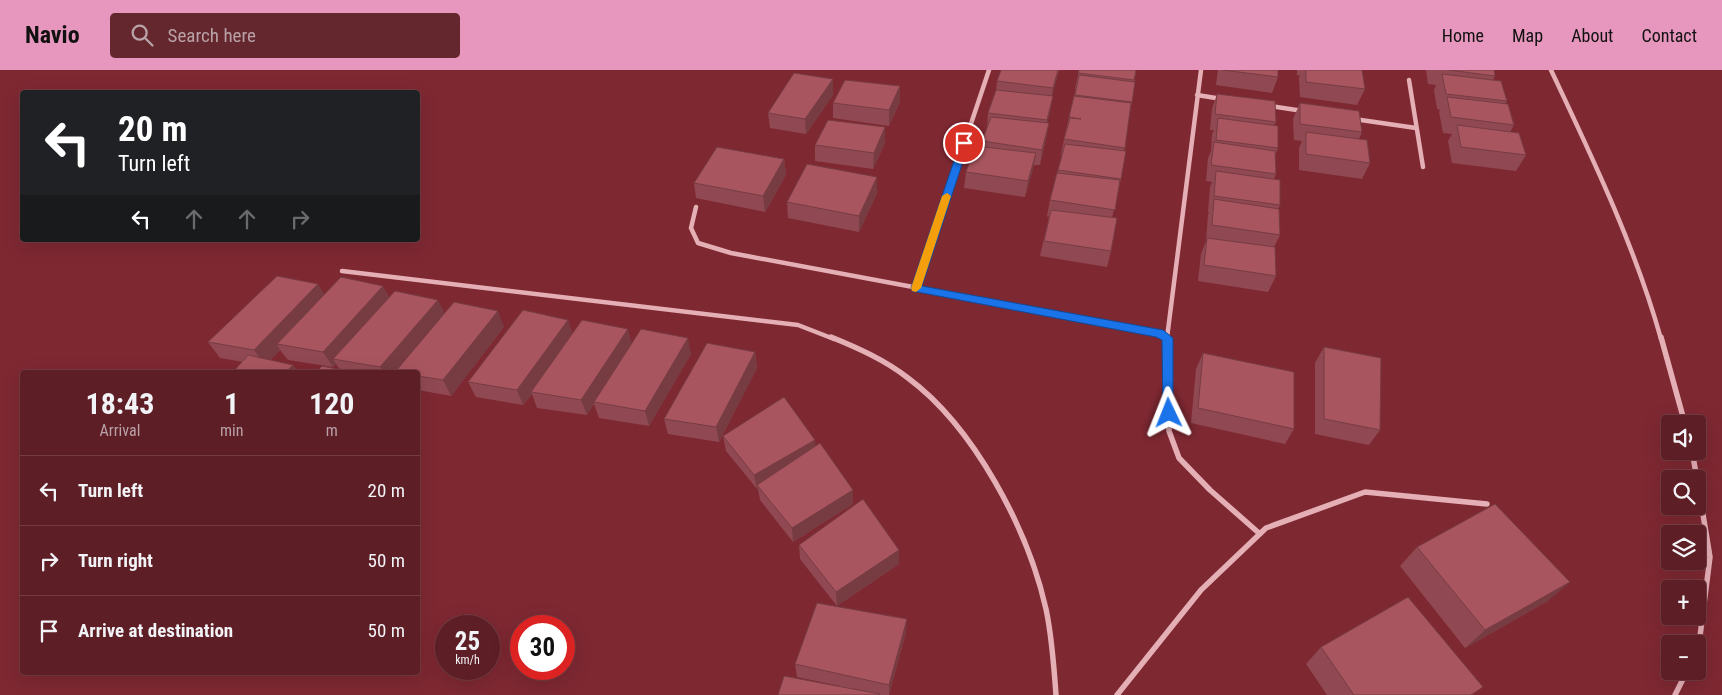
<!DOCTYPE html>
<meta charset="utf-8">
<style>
:root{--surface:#5e1e26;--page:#64272e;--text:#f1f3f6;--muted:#b9a2a7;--line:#733c43;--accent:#e797bd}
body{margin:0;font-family:"Roboto Condensed",sans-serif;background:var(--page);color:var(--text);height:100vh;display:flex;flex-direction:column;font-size:19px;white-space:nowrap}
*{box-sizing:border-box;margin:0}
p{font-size:16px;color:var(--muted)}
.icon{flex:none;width:28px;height:28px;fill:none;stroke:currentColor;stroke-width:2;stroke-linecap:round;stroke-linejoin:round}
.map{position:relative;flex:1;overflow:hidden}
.sheet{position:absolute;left:20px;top:300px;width:400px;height:305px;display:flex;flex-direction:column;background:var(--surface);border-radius:5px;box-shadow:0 5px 20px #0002,0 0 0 1px var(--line)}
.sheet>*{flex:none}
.guide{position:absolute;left:20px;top:20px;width:400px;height:152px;border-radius:5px;box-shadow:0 5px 20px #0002,0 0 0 1px var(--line);background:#202124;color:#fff;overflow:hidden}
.controls{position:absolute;left:1661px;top:345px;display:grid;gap:10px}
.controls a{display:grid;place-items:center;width:45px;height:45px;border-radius:5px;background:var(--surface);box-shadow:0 5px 20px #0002,0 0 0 1px var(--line);font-size:25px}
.speed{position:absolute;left:435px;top:545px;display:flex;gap:10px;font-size:25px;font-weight:700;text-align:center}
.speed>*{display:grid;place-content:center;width:65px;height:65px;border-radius:50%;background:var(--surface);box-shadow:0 5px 20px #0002,0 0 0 1px var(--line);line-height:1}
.speed small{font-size:12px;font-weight:400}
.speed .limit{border:8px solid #d22;background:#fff;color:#111}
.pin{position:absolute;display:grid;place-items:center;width:42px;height:42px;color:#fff;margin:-21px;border:2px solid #fff;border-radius:50%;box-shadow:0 1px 5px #0007}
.me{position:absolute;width:55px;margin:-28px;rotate:358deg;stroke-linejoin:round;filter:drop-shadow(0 0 4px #0008)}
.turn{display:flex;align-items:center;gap:18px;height:105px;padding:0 15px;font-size:22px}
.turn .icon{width:65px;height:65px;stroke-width:2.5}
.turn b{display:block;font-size:35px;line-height:42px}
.lanes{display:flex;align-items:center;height:48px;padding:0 15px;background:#0003;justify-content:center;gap:25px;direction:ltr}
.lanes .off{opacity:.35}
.eta{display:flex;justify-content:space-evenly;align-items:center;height:85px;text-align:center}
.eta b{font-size:30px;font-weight:700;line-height:35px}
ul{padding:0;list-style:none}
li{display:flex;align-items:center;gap:15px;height:70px;padding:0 15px;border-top:1px solid var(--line)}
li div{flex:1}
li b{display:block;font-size:19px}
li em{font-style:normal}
header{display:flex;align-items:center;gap:30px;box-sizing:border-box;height:70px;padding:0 25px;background:var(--accent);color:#111}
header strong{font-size:24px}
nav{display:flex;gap:28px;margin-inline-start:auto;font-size:18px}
.search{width:350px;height:45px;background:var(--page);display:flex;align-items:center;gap:12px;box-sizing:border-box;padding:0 18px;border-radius:5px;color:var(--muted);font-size:19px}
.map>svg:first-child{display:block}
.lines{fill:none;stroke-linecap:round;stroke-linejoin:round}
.street-far1{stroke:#e5afb6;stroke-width:4.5}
.street{stroke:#e5afb6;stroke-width:5.5}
.wall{fill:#904952}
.shaded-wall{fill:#763c42}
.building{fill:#a8555f;stroke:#763c42}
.route{fill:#1a73e8;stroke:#114b97}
.slow{fill:#f59e0b}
</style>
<header>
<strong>Navio</strong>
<div class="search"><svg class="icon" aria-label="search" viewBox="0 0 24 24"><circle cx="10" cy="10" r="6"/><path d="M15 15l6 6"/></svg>Search here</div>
<nav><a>Home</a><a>Map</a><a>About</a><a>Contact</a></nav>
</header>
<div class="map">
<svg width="1722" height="625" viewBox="0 0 1722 625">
<rect width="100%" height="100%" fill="#7e2832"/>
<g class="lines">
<!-- street-far1 -->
<path class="street-far1" d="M1551,0C1592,87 1635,176 1661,269
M1409,10L1423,97
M1197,25L1222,29
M1270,36L1303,41
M1354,49L1416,58
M696,137L691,158L698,173L731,183L1159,263L1167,269
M342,201L798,255L834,269
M916,218L989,0
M1167,268L1201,0"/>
<!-- street -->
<path class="street" d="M831,267C858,278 885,290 908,308C974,357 1028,459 1046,539C1052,567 1054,596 1056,625
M1166,267L1169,361L1179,388L1210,420L1260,464
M1661,267L1685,354
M1692,381L1697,409
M1698,414L1710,487L1698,582
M1117,625L1201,520L1266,458L1365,422L1487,434
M1675,625L1687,601"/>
</g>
<!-- wall -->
<path class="wall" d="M1001,0H1059L1052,26L1050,42L1047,53H1049L1046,69L1040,95H1034L1025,127L964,118L966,102L981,77L982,71L987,58L988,43L996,22L997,11Z
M1079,0H1136L1132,32L1130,42L1124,81L1121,109L1112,148L1111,181L1107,197L1040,186L1049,147L1047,146L1050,130L1062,85H1061L1064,69L1069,47L1076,19H1075Z
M1218,0H1278V7L1272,23L1216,15Z
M1297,0H1362L1365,19L1357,35L1300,27L1299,8L1300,6L1297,5Z
M1426,0H1494L1495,6L1493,10L1507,31L1505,34L1514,55L1510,62L1526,85L1516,101L1452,93L1448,71L1452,64L1443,63L1439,42L1440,40L1437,39L1434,20L1436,15L1428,14Z
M833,9V25L806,64L770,58L768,43Z
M1217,24L1276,52L1274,55L1278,78L1275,86L1276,104L1274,109L1280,135L1278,139L1280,165L1274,177L1276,206L1268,222L1198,211L1201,184L1206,171L1208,145L1209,142H1208L1210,117L1212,112L1206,111L1208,88L1211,81L1212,64L1214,60H1210L1212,39Z
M900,32L889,56L833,48V33Z
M1300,33L1362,62L1359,69L1370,93L1362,109L1299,100V78L1302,71L1294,70L1293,49Z
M885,57V73L873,99L815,91V75Z
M784,89L786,105L765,142L696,128L694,113Z
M877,123L859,162L788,148L787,132Z
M325,225L389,227L445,243L504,257L451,326L418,320V302H316L340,300L336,294L333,297L288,290L280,280L270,290L293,295L298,302H233L243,292L220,288L208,272Z
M568,250L572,264L691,284L649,356L599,348L594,334L587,345L537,338L532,324L523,335L476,327L468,312Z
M1324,277L1380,360L1369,375L1315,364V293Z
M755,282L757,298L719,372L668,364L664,349Z
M1203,283L1294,359L1285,374L1191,353L1196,299Z
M723,366L815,370V376L853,420V434L793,472L760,430L758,419H757L726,381Z
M799,475L899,480V494L837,536L800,489Z
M1417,477L1548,531L1465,578L1400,496Z
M906,562L889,625H778L840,616L797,607L795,594Z
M1321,577L1474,625H1327L1306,594Z"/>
<!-- shaded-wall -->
<path class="shaded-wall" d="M1058,0L1056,11L1050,33L1053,18Z
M833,9V25L806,64L805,49Z
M900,16V32L889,56V40Z
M1053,26L1050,42L1044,66L1047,50Z
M1049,53L1046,69L1040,95L1042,80Z
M885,57V73L873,99L874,83Z
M1036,83L1033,99L1025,127L1028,111Z
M784,89L786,105L765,142L763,126Z
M877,107V123L859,162V146Z
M318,214L328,230L277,274L280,280L265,295L254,280Z
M383,216L392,232L333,289L336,294L333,297L323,282Z
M438,230L446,245L395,302H384L380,297Z
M498,241L504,257L451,326L443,310Z
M568,250L573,265L531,322L532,324L523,335L517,320Z
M628,259L632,274L594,332V334L587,345L581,330Z
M688,268L691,284L649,356L645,341Z
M755,282L757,298L719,372L716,357Z
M293,295L298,302H286Z
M815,370L816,385L757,415L758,419H757L754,405Z
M853,420V434L793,472L792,458Z
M899,480V494L837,536L836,522Z
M1570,512L1548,531L1465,578L1485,560Z
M907,549L906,562L889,625V615Z"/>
<!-- building -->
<path class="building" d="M1001,0H1058L1053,18L997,11Z
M1079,0H1136L1134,10L1078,3Z
M1223,0H1278V7Z
M1306,0H1362L1365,19L1306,12Z
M1449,0H1494L1495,6Z
M794,3L833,9L805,49L768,43Z
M1442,4L1501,11L1507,31L1446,24Z
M1079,5L1135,12L1132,32L1075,25Z
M845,10L900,16L889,40L833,33Z
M996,20L1053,26L1047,50L988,43Z
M1217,24L1275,31L1276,52L1215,44Z
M1074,26L1131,33L1125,78L1064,69L1070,48L1081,49L1069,47Z
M1447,27L1508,34L1514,55L1451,47Z
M1300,33L1359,41L1362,62L1300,54Z
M991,47L1049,53L1042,80L982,71Z
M1218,48L1278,56V78L1216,70Z
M828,50L885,57L874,83L815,75Z
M1457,55L1519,63L1526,85L1461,77Z
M1306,62L1367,70L1370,93L1306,84Z
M1214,72L1275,81L1276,104L1211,95Z
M1065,74L1126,81L1121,109L1058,100Z
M975,76L1036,83L1028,111L966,102Z
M717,77L784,89L763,126L694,113Z
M807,94L877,107L859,146L787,132Z
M1216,101L1280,110V135L1214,126Z
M1057,103L1120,110L1115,140L1050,130Z
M1214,129L1279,139L1280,165L1212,155Z
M1051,140L1117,148L1111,181L1044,171Z
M1207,168L1275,177L1276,206L1204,195Z
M277,206L318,214L254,280L208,272Z
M341,207L383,216L323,282L277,274Z
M395,221L438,230L380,297L333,289Z
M454,232L498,241L443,310L418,306V302H395Z
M523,240L568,250L517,320L468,312Z
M582,250L628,259L581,330L531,322Z
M641,259L688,268L645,341L594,332Z
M707,273L755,282L716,357L664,349Z
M1324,277L1381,288L1380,360L1324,349Z
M1203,283L1294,302V359L1198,338Z
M248,285L293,295L286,302H233Z
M322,296L353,302H316Z
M784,327L815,370L754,405L723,366Z
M820,373L853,420L792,458L757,415Z
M863,429L899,480L836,522L799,475Z
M1495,434L1570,512L1485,560L1417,477Z
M1408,527L1483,617L1471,625H1354L1321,577Z
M817,533L907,549L889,615L795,594Z
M784,606L880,624L879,625H778Z"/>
<!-- route -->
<path class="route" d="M964,70L969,73L922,216L1163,260L1173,268V347H1165L1163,343L1162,270L1156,267L912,221L911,218L960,73Z"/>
<!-- slow -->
<path class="slow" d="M947,123L951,126L921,218L916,222L912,221L911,218L942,126Z"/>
</svg>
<div class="controls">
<a><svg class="icon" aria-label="sound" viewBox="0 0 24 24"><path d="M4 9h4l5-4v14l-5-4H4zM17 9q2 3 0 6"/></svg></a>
<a><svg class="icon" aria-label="search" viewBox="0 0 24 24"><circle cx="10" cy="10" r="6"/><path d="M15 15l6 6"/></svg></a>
<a><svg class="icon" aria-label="layers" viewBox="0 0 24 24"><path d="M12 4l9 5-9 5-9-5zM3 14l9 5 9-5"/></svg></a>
<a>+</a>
<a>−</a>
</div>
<div class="speed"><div>25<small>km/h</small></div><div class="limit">30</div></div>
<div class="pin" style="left:964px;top:73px;background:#d93025"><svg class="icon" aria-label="arrive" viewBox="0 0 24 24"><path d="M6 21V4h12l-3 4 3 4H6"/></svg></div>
<svg class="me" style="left:1169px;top:343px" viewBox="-20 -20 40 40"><path d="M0-17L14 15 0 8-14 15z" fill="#1a73e8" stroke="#fff" stroke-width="4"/></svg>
<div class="guide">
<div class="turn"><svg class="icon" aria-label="left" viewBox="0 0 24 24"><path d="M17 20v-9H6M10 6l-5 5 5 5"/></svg><div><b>20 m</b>Turn left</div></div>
<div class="lanes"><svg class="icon" aria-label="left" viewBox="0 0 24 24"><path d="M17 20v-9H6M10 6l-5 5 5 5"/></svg><svg class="icon off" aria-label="ahead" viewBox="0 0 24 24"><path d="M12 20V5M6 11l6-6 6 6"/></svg><svg class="icon off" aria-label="ahead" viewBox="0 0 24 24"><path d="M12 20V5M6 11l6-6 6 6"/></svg><svg class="icon off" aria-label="right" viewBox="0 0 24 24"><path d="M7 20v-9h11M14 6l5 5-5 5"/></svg></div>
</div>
<section class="sheet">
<div class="eta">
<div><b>18:43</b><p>Arrival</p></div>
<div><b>1</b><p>min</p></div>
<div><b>120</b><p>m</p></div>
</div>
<ul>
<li><svg class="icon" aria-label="left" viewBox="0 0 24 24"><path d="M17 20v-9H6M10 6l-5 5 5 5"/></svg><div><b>Turn left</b></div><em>20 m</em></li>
<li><svg class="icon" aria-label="right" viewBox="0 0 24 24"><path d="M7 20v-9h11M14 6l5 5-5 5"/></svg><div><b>Turn right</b></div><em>50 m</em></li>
<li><svg class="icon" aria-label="arrive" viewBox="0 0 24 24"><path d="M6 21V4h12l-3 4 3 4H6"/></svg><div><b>Arrive at destination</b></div><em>50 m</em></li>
</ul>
</section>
</div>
